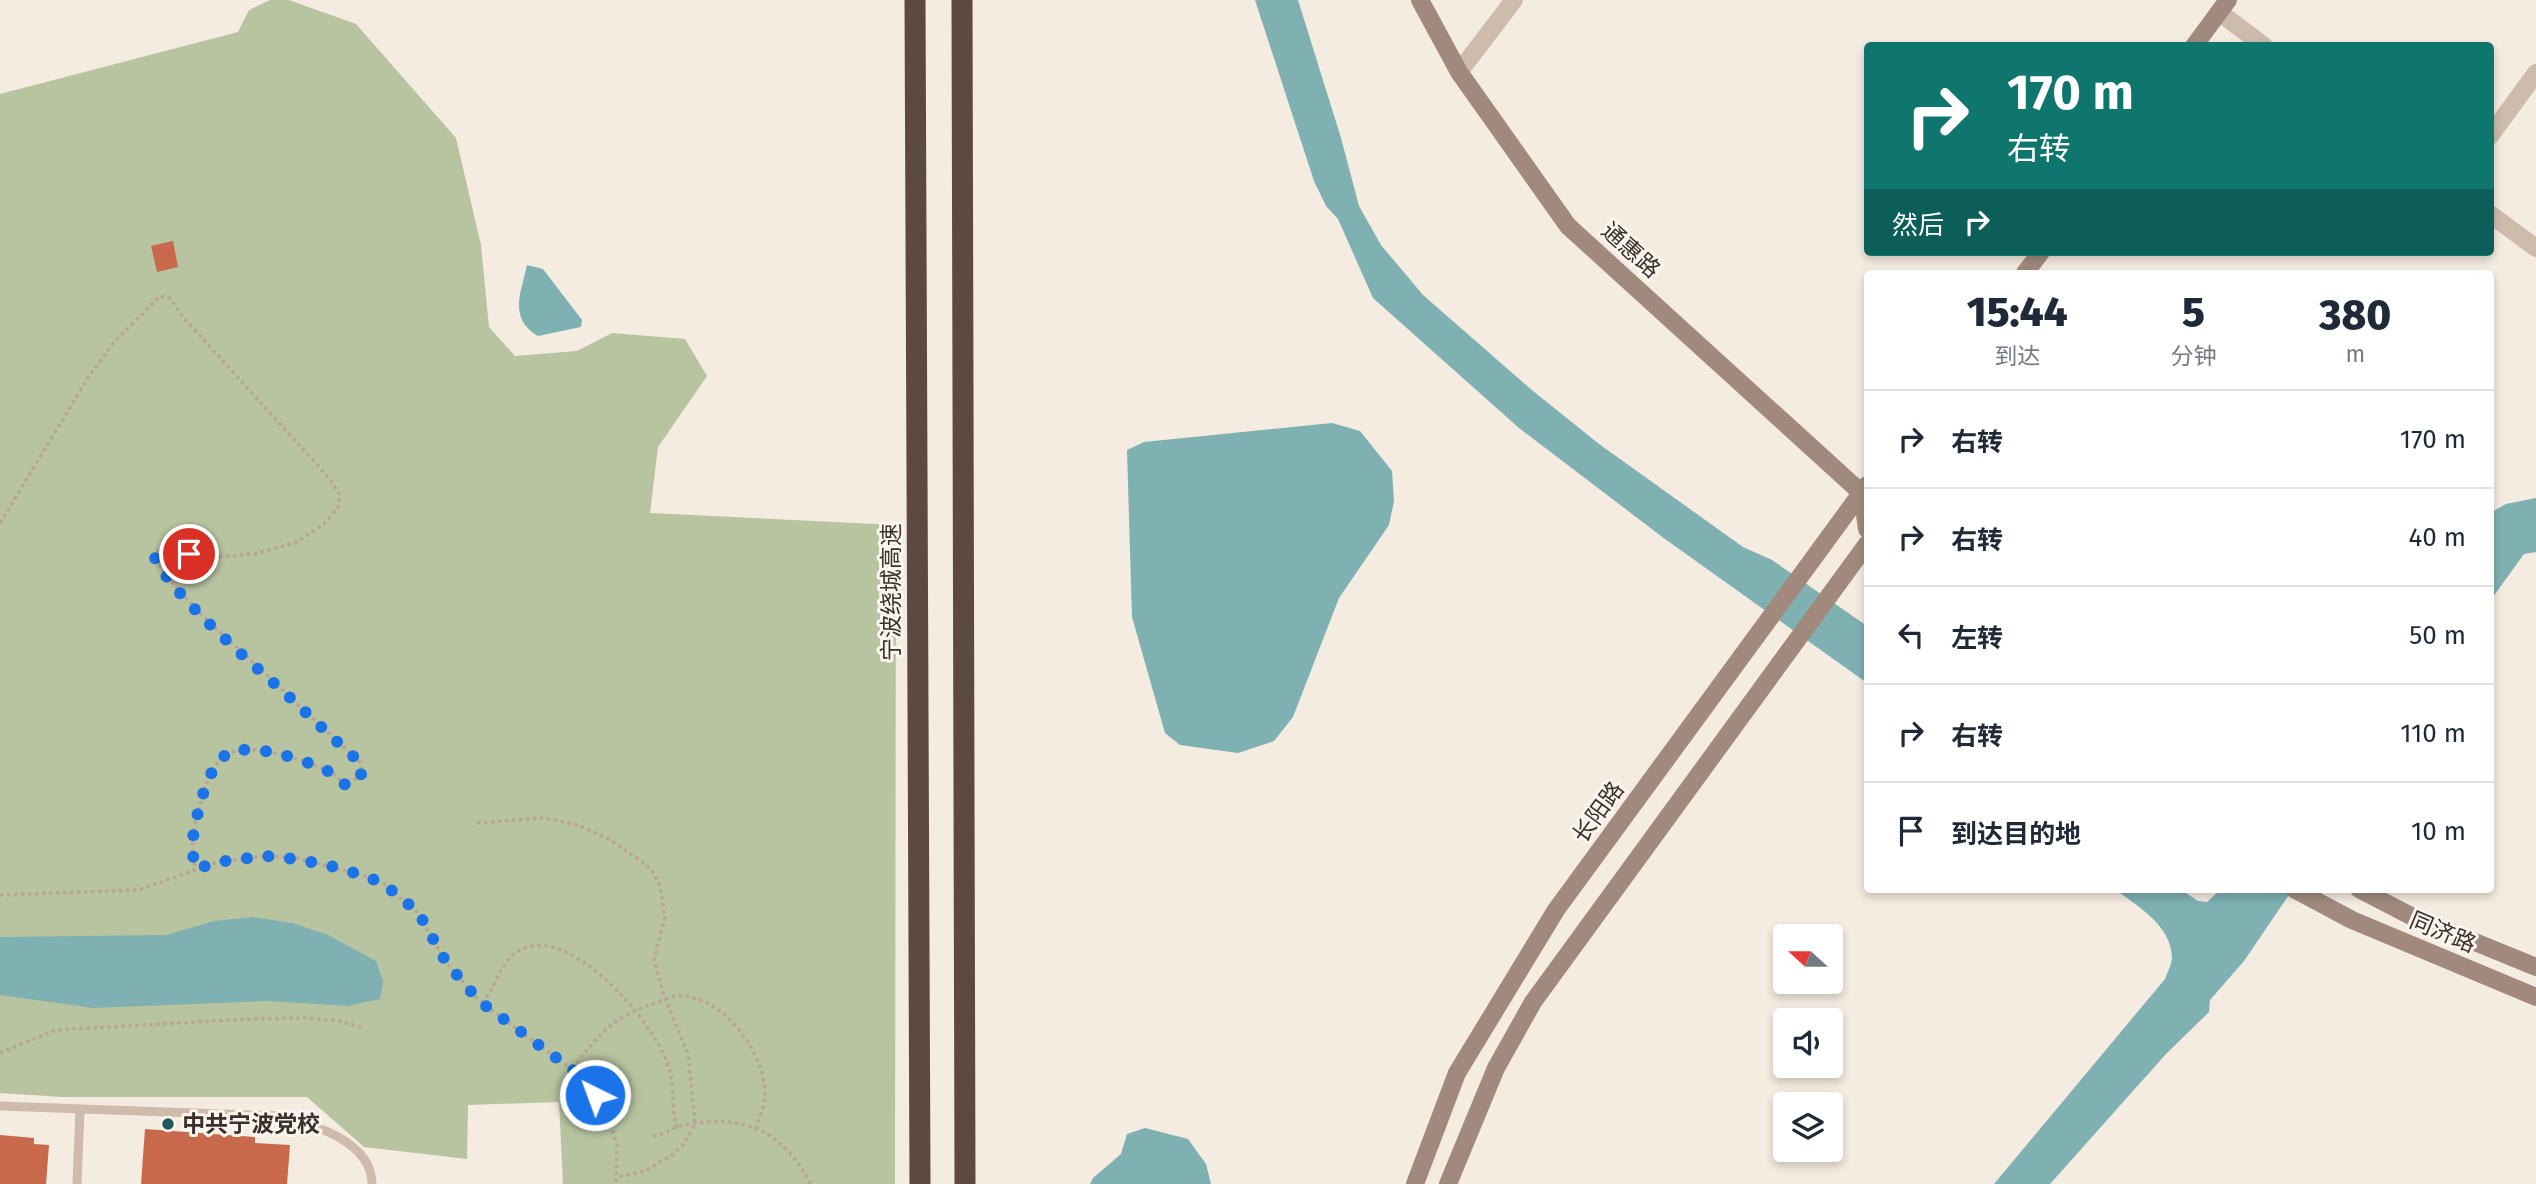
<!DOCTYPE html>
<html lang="zh">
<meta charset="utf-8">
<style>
:root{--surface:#fff;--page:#f2f2f3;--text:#1f2937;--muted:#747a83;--line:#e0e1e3}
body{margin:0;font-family:"Fira Sans","Noto Sans SC",sans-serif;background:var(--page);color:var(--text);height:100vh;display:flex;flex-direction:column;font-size:26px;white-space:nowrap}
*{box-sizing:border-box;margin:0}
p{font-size:23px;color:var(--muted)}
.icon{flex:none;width:38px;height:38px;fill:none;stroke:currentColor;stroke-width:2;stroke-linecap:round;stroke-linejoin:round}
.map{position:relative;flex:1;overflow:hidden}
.drawer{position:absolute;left:1864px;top:270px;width:630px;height:623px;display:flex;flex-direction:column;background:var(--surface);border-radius:7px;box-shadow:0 4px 10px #0003}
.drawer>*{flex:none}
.hud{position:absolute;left:1864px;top:42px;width:630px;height:214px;border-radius:7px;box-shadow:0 4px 10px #0003;background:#0f766e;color:#fff;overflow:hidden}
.needle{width:46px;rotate:291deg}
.tools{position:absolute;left:1773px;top:924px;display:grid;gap:14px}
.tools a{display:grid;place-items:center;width:70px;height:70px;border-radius:7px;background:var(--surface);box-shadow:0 4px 10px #0003;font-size:35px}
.pin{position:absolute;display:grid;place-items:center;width:60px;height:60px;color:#fff;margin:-30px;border:4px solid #fff;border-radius:50%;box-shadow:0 2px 7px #0007}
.me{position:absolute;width:77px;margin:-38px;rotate:318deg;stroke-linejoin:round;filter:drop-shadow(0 0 5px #0008)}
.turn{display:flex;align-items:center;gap:24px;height:147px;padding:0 28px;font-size:32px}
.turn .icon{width:91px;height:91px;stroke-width:2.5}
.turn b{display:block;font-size:49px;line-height:60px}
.then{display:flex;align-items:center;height:66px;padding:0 28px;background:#0003;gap:14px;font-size:26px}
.eta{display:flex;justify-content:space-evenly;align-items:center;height:119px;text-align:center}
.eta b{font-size:42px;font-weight:800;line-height:49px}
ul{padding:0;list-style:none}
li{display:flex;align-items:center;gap:21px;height:98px;padding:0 28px;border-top:2px solid var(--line)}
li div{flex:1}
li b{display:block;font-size:26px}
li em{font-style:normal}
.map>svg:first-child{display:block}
.green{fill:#b8c4a0}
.water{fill:#7fb0b2}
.building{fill:#c8694b}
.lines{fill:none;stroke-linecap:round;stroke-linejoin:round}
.path{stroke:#b9a596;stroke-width:3.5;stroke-dasharray:3.5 3.5;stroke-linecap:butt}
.lane{stroke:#cdbbac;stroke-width:9}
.street{stroke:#cdbbac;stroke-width:18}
.secondary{stroke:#a18a7d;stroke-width:18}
.highway{stroke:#5c4a42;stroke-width:21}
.route{stroke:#1a73e8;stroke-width:12;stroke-dasharray:0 21.6}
.poi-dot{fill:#1f5a5e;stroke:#fbf5ee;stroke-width:2.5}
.labels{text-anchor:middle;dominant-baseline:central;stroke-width:6;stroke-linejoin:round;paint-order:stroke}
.street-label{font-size:23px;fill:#3b302b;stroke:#fbf5ee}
.poi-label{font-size:23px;font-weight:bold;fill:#3b302b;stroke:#fbf5ee;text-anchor:start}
</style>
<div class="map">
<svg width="2536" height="1184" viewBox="0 0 2536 1184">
<rect width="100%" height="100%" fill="#f4ebe1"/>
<!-- green -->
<path class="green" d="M270,0H289L356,24L456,138L481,245L489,327L515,356L577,351L612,333L685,339L707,376L658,447L650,513L896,525L895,1184H563L559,1102L468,1105L467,1159L364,1147L307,1097H62L0,1093V94L238,32L249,10Z"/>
<!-- water -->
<path class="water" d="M1255,0H1298L1341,138L1359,206L1381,245L1423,295L1533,391L1599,444L1743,547L1772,560L1867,626V683L1665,539L1519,428L1373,298L1338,219L1326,206L1314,181Z
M527,265L543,269L582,320L581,327L538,336C508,318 521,293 527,265Z
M1332,423L1360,431L1392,471L1394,501L1389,525L1339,598L1293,717L1274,741L1238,753L1180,745L1165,733L1132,617L1127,450L1144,442Z
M2536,498V552L2524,554L2490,601V513L2506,504Z
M2115,889H2180L2198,901L2207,902L2221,889H2293L2244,961L2210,1000L2209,1012L2166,1054L2050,1184H1994L2165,979C2167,973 2172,964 2172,957C2171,925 2138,907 2115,889Z
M253,917L292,923L328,935L376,961L383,981L380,999L348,1006L268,1001L93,1008L0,995V937L166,935L214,921Z
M1145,1128L1188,1139L1206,1164L1211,1184H1090L1093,1178L1121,1154L1127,1134Z"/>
<!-- building -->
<path class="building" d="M173,241L178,267L157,272L151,246Z
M145,1129L255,1137V1143L290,1145L287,1184H141Z
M0,1135L34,1138V1144L49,1145L46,1184H0Z"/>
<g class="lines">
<!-- path -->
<path class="path" d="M0,523L89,376L115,341L160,296L170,298L183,317L329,478L339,494V506L324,524L295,543L254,554L216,557L161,550L153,552L155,559L175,586L205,618L361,763V775L347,786C340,781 334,773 326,770C303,760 250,741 227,754C212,764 204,789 200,805C194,827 189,847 196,869
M477,823L542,818L575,824L607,838L640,860L652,870L660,886L665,917L654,959L663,993L688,1054L695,1124L683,1145L672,1155L645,1171L618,1177
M0,895L138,890L218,862L265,856L296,858L335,868L365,876L384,884L417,912L446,962L479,1001L577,1073L595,1095L607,1115L617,1145L616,1184
M482,1003C495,989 499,966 514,954C565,915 654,1022 668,1065C676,1086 670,1106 677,1128
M0,1053L56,1030L248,1019L307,1018L339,1021L364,1028
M572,1069C598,1034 615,1015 658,1002C665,1000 672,996 678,996C723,994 767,1055 765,1096C765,1106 759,1117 756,1127
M653,1136C665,1135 673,1127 684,1125C744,1114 781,1129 811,1184"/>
<!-- lane -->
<path class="lane" d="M0,1106L279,1116C312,1124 372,1141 372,1184
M77,1184L80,1109"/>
<!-- street -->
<path class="street" d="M2219,12L2264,46
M1459,72L1514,0
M2490,136L2536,73
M2490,214L2536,248"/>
<!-- secondary -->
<path class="secondary" d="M1420,0L1459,72L1568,226L1867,498
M2194,46L2228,0
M2025,273L2041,252
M1862,493L1867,529
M2294,889L2352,920L2536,997
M2359,889L2411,916L2536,967
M1415,1184L1457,1073L1556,910L1867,485
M1448,1184L1496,1068L1533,1002L1867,544"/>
<!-- highway -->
<path class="highway" d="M915,0L920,1184
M962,0L965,1184"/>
</g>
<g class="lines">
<!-- route -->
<path class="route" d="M189,554L161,550L153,552C162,589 266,675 297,704C318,724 339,744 361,763V775L347,786C340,781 334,774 326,770C303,760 250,741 227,754C212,764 204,789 200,805C194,827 189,847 196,869L218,862L265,856L296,859L335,867L365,876L384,884L418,912L446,962L479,1001L577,1073L595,1095"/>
</g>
<!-- markers -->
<circle class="poi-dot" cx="168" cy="1124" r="7"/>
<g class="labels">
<!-- street labels -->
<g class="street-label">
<text transform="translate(1631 250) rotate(42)">通惠路</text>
<text transform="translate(891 592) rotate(-90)">宁波绕城高速</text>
<text transform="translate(1598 812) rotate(-54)">长阳路</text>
<text transform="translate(2443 932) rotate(23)">同济路</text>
</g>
<!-- poi labels -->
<g class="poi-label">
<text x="182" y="1124">中共宁波党校</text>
</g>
</g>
</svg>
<div class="tools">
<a><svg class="needle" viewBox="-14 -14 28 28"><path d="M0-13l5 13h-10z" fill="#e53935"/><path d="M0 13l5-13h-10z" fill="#747a83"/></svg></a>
<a><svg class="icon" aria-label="sound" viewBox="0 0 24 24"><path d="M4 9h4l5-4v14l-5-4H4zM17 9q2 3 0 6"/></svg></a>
<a><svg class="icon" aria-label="layers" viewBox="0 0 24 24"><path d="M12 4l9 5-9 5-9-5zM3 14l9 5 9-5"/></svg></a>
</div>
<div class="pin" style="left:189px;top:554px;background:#d93025"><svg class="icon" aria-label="arrive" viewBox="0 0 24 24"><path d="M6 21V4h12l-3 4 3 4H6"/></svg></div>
<svg class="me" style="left:595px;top:1095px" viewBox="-20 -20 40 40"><circle r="17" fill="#1a73e8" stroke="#fff" stroke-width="3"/><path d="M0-11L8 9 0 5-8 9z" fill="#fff"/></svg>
<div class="hud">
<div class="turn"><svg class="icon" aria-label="right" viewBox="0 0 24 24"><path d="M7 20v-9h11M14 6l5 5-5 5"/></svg><div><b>170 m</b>右转</div></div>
<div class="then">然后<svg class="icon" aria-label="right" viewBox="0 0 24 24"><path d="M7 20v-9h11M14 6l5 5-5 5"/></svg></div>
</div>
<section class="drawer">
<div class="eta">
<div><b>15:44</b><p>到达</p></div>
<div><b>5</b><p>分钟</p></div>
<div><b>380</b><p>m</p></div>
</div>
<ul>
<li><svg class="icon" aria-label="right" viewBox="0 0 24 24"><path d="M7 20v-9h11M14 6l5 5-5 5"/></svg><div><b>右转</b></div><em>170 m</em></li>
<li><svg class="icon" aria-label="right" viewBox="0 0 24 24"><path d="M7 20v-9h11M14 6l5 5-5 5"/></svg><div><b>右转</b></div><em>40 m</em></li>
<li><svg class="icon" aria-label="left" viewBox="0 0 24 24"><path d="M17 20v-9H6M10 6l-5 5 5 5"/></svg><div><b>左转</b></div><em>50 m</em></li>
<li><svg class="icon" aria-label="right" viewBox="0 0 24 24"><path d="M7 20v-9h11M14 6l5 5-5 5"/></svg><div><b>右转</b></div><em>110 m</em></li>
<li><svg class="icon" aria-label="arrive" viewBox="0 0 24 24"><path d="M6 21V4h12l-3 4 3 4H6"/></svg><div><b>到达目的地</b></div><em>10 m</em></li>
</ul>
</section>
</div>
